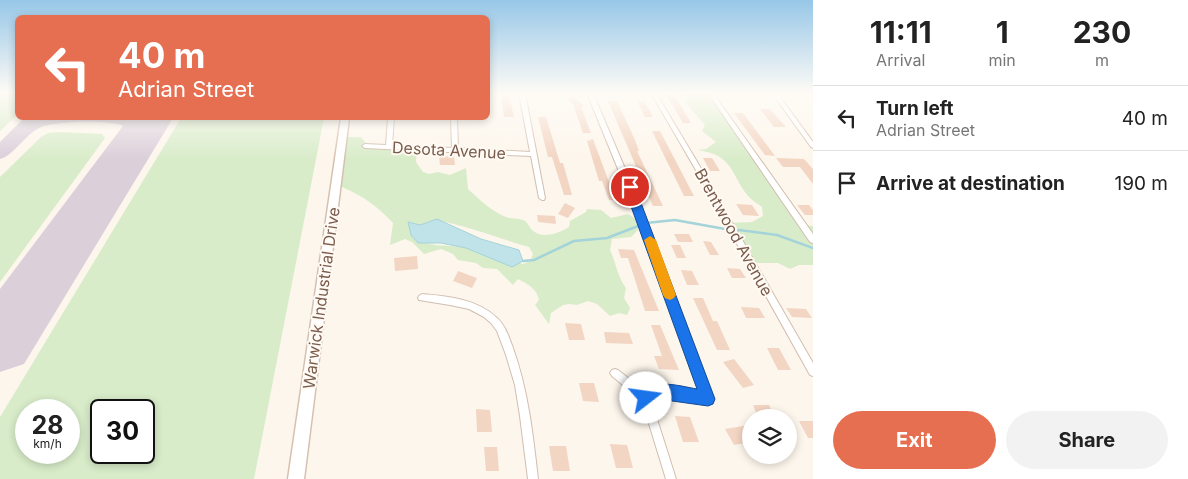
<!DOCTYPE html>
<style>
:root{--surface:#fff;--page:#f2f2f2;--text:#222;--muted:#767676;--line:#e0e0e0;--accent:#e76f51}
body{margin:0;font-family:Inter,sans-serif;background:var(--page);color:var(--text);height:100vh;display:flex;flex-direction:column;font-size:19px;white-space:nowrap}
*{box-sizing:border-box;margin:0}
p{font-size:16px;color:var(--muted)}
.icon{flex:none;width:28px;height:28px;fill:none;stroke:currentColor;stroke-width:2;stroke-linecap:round;stroke-linejoin:round}
.map{position:relative;flex:1;overflow:hidden}
.panel{display:flex;flex-direction:column;background:var(--surface);width:375px}
.panel>*{flex:none}
.guide{position:absolute;left:15px;top:15px;width:475px;height:105px;border-radius:8px;box-shadow:0 2px 8px #0003;background:#e76f51;color:#fff;overflow:hidden}
.buttons{position:absolute;left:742px;top:409px;display:grid;gap:10px}
.buttons a{display:grid;place-items:center;width:55px;height:55px;border-radius:50%;background:var(--surface);box-shadow:0 2px 8px #0003;font-size:25px}
.speed{position:absolute;left:15px;top:399px;display:flex;gap:10px;font-size:25px;font-weight:700;text-align:center}
.speed>*{display:grid;place-content:center;width:65px;height:65px;border-radius:50%;background:var(--surface);box-shadow:0 2px 8px #0003;line-height:1}
.speed small{font-size:12px;font-weight:400}
.speed .limit{border:2px solid #111;border-radius:8px;background:#fff;color:#111}
.pin{position:absolute;display:grid;place-items:center;width:42px;height:42px;color:#fff;margin:-21px;border:2px solid #fff;border-radius:50%;box-shadow:0 1px 5px #0007}
.me{position:absolute;width:55px;margin:-28px;rotate:75deg;stroke-linejoin:round;filter:drop-shadow(0 0 4px #0008)}
.turn{display:flex;align-items:center;gap:18px;height:105px;padding:0 20px;font-size:22px}
.turn .icon{width:65px;height:65px;stroke-width:2.5}
.turn b{display:block;font-size:35px;line-height:42px}
.eta{display:flex;justify-content:space-evenly;align-items:center;height:85px;text-align:center}
.eta b{font-size:30px;font-weight:700;line-height:35px}
.cta{display:flex;gap:10px;margin-top:auto;padding:10px 20px}
.cta a{flex:1;height:58px;border-radius:30px;background:var(--accent);color:#fff;font-size:20px;font-weight:700;line-height:58px;text-align:center}
.cta a+a{background:var(--page);color:var(--text)}
ul{padding:0;list-style:none}
li{display:flex;align-items:center;gap:15px;height:65px;padding:0 20px;border-top:1px solid var(--line)}
li div{flex:1}
li b{display:block;font-size:19px}
li em{font-style:normal}
main{display:flex;flex:1;min-height:0}
.map>svg:first-child{display:block}
.green{fill:#d8ecc9;fill-rule:evenodd}
.water{fill:#bfe3e8;stroke:#a5d3da}
.lines{fill:none;stroke-linecap:round;stroke-linejoin:round}
.stream{stroke:#a5d3da;stroke-width:2.5}
.taxiway{fill:#dbcfda;fill-rule:evenodd}
.runway{fill:#dbcfda;fill-rule:evenodd}
.building{fill:#f3d5c3}
.street-casing{stroke:#d1beb0;stroke-width:2}
.secondary-casing{stroke:#d6c0b0;stroke-width:3}
.street{fill:#fff;fill-rule:evenodd}
.secondary{fill:#fff;fill-rule:evenodd}
.route{fill:#1a73e8;stroke:#114b97}
.slow{fill:#f59e0b}
.labels{text-anchor:middle;dominant-baseline:central;stroke-width:4;stroke-linejoin:round;paint-order:stroke}
.street-label{font-size:16px;fill:#7a5c4d;stroke:#fffaf3}
</style>
<main>
<div class="map">
<svg width="813" height="479" viewBox="0 0 813 479">
<rect width="100%" height="100%" fill="#fdf6ec"/>
<!-- green -->
<path class="green" d="M0,93H17L18,114L0,131Z
M684,93H710L805,225L813,226V265H799L790,269L778,263H754L729,223L752,222L763,216L762,207C758,204 753,201 749,197C730,175 735,155 697,150L706,149L716,142L702,131L705,125L685,102L687,99Z
M181,118H324L254,479H0V417ZM26,410H69V452H26ZM101,410H144V452H101Z
M60,132L102,134L105,138L0,282V177L41,137L48,133Z
M343,137H361L368,146L417,149L416,162L423,172L429,174L438,172L450,175L466,168L468,189C479,199 491,211 506,217C511,219 520,218 525,221C528,223 530,228 532,230C543,240 559,233 569,227L570,221L586,212L587,209L601,210L611,218L628,214L636,219L638,230L631,237L612,239L610,250C616,262 617,276 626,288L624,298L630,308L627,315L619,313L610,316L597,304L588,301L577,305L569,304L563,305L551,313L549,324L535,305L539,300C537,289 528,284 518,279L513,285L497,269L483,268L476,263L458,260L453,254L441,249L424,254L412,242L405,239L390,245L393,223C375,204 362,195 337,185ZM436,220C468,226 497,238 529,247L533,254L530,261L523,264L466,247L435,245L427,243Z"/>
<!-- water -->
<path class="water" d="M437,219L481,239L519,250L523,261L512,267L466,248L441,243H418L411,235L408,222L420,225Z"/>
<g class="lines">
<!-- stream -->
<path class="stream" d="M739,230L777,235L813,248
M523,261L534,260L574,241L607,238L646,223L675,220L725,229"/>
<!-- taxiway -->
<path class="taxiway" d="M24,118H135L142,120L148,130L143,141L137,143L131,141L128,137L130,130C121,118 53,121 39,128C24,136 13,156 0,159V142Z"/>
<!-- runway -->
<path class="runway" d="M129,118H173L24,364L0,372V289Z"/>
</g>
<!-- building -->
<path class="building" d="M665,93H673L691,123H683Z
M501,95H509L514,117H504Z
M574,97L584,106L581,107L591,133H583L573,104L567,99Z
M608,101H617L635,140L639,151H637L663,206H653Z
M637,101L645,102L653,117H645Z
M760,109H770L786,127H774Z
M734,113H743L775,156L765,155Z
M538,117H546L560,163H563L572,195H564L552,157H548Z
M652,131H660L694,196H684Z
M593,139L612,190L617,200H609L602,181H599L587,141Z
M439,156L454,157L455,165H440Z
M703,158H712L720,171H710Z
M776,158L804,159L813,169V184L800,167H783Z
M565,203L575,208L568,218L558,214Z
M736,204L752,205L759,216L743,215Z
M797,205H809L813,210V215H805Z
M537,215L555,216L556,224L538,222Z
M674,234H689L693,242H678Z
M703,241L711,242L719,255H710Z
M671,245H680L686,258H677Z
M618,249L634,250L659,311H645L628,258H621Z
M417,256L418,269L395,271L394,258Z
M727,268L740,269L746,278H732Z
M681,270L692,271L699,285H687Z
M458,271L477,278L472,288L453,281Z
M693,298H703L713,321H717L730,350H717Z
M741,307L759,308L765,318H746Z
M786,308L806,309L812,318L792,317Z
M565,323L581,324L585,340H569Z
M651,325H660L679,370L659,369L654,356H662Z
M604,332L629,333L633,344L606,343Z
M767,348H779L791,370H778Z
M734,359L754,385L743,388L723,362Z
M579,383H594L599,402L583,401Z
M753,405H769L775,418H758Z
M476,409L490,410L492,432H477Z
M675,416L690,417L699,442H683Z
M799,421H813V438H808Z
M749,425L751,430V442L734,445L725,429Z
M610,444L627,445L633,468H616Z
M549,446H566L570,471H553Z
M484,447H497L499,471H486Z"/>
<g class="lines">
<!-- street casing -->
<g class="street-casing">
<path id="street" d="M519,93H525L545,198L544,200H542L539,198L531,156L365,148L362,146L365,144L386,145L388,118H394L392,145L452,148L451,118H457L458,148L530,152Z
M587,93H593L648,223L713,399L711,402L708,404L676,398L657,396L651,400L676,479H666L642,401L612,376L610,373L612,370L615,369L618,370L646,392L656,386L676,388L701,393L640,223Z
M651,93H656L699,165L813,363V376L810,375L693,165Z
M708,93H713L813,234V243L810,242Z
M772,93H777L813,142V148L811,147Z
M422,294C447,296 478,299 497,318C506,326 509,338 513,348C528,390 533,434 538,479H528L520,416L515,385L506,355L497,331L491,323L484,317L469,309L450,305L419,300L418,298L419,296Z"/>
</g>
<!-- secondary casing -->
<g class="secondary-casing">
<path id="secondary" d="M341,118H349L304,479H288Z"/>
</g>
<!-- street -->
<use href="#street" class="street"/>
<!-- secondary -->
<use href="#secondary" class="secondary"/>
</g>
<!-- sky -->
<linearGradient id="sky" x2="0" y2="1"><stop stop-color="#97c7e8"/><stop offset="0.58" stop-color="#fefbf6"/><stop offset="1" stop-color="#fefbf6" stop-opacity="0"/></linearGradient>
<rect width="813" height="160" fill="url(#sky)"/>
<!-- route -->
<path class="route" d="M630,184L635,187L715,399L713,404L708,406L658,399L646,405L641,403L638,398C648,376 679,386 697,389L624,187Z"/>
<!-- slow -->
<path class="slow" d="M650,236L656,240L676,295L674,298L670,300L665,298L663,295L644,240Z"/>
<g class="labels">
<!-- street labels -->
<g class="street-label">
<text transform="translate(449 150) rotate(3)">Desota Avenue</text>
<text transform="translate(734 232) rotate(61)">Brentwood Avenue</text>
<text transform="translate(321 298) rotate(-82)">Warwick Industrial Drive</text>
</g>
</g>
</svg>
<div class="buttons">
<a><svg class="icon" aria-label="layers" viewBox="0 0 24 24"><path d="M12 4l9 5-9 5-9-5zM3 14l9 5 9-5"/></svg></a>
</div>
<div class="speed"><div>28<small>km/h</small></div><div class="limit">30</div></div>
<div class="pin" style="left:630px;top:187px;background:#d93025"><svg class="icon" aria-label="arrive" viewBox="0 0 24 24"><path d="M6 21V4h12l-3 4 3 4H6"/></svg></div>
<svg class="me" style="left:646px;top:398px" viewBox="-20 -20 40 40"><circle r="19" fill="#fff"/><path d="M0-13L10 11 0 6-10 11z" fill="#1a73e8"/></svg>
<div class="guide">
<div class="turn"><svg class="icon" aria-label="left" viewBox="0 0 24 24"><path d="M17 20v-9H6M10 6l-5 5 5 5"/></svg><div><b>40 m</b>Adrian Street</div></div>
</div>
</div>
<section class="panel">
<div class="eta">
<div><b>11:11</b><p>Arrival</p></div>
<div><b>1</b><p>min</p></div>
<div><b>230</b><p>m</p></div>
</div>
<ul>
<li><svg class="icon" aria-label="left" viewBox="0 0 24 24"><path d="M17 20v-9H6M10 6l-5 5 5 5"/></svg><div><b>Turn left</b><p>Adrian Street</p></div><em>40 m</em></li>
<li><svg class="icon" aria-label="arrive" viewBox="0 0 24 24"><path d="M6 21V4h12l-3 4 3 4H6"/></svg><div><b>Arrive at destination</b></div><em>190 m</em></li>
</ul>
<div class="cta"><a>Exit</a><a>Share</a></div>
</section>
</main>
